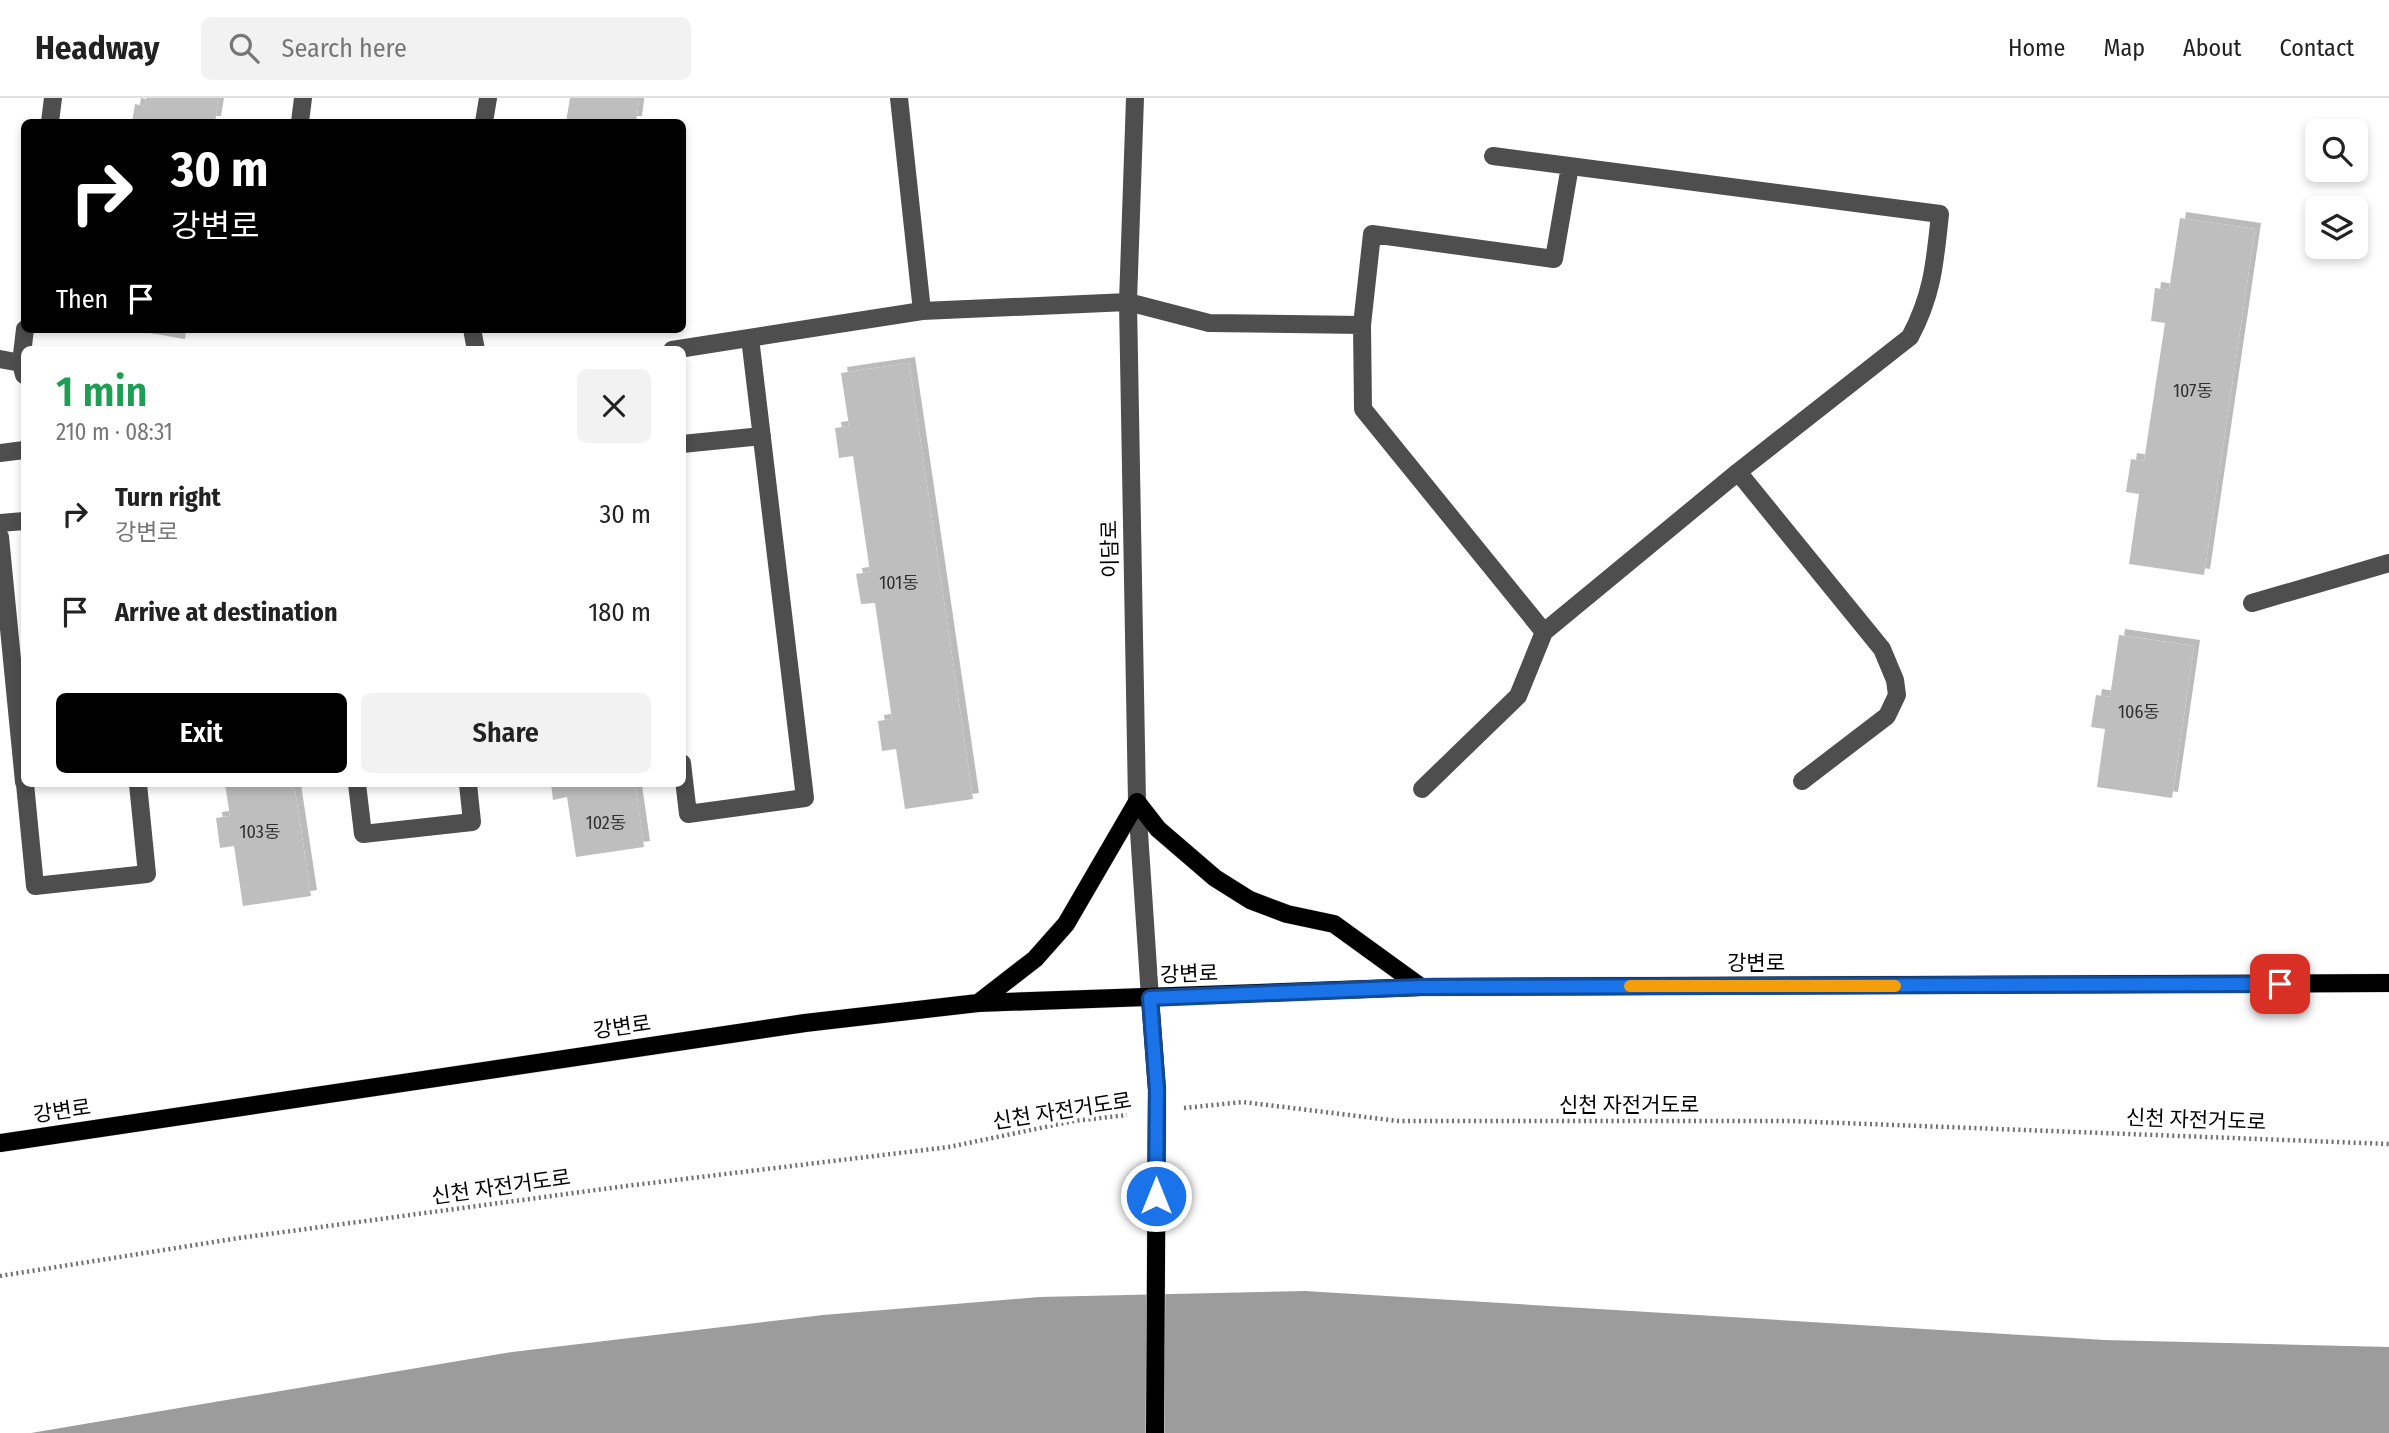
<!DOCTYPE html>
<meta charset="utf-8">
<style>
:root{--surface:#fff;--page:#f2f2f2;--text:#222;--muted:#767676;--line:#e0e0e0;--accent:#000}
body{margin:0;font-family:"Fira Sans Condensed","Noto Sans KR",sans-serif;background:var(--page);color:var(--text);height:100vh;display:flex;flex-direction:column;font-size:26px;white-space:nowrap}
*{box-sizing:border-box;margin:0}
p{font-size:23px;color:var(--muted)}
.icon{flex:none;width:38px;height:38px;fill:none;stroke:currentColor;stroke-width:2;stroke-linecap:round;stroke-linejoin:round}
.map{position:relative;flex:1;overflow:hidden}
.drawer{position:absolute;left:21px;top:248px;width:665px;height:441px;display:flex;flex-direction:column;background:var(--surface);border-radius:10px;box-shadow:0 4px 10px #0003}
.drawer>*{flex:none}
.banner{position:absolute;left:21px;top:21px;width:665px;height:214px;border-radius:10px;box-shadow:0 4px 10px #0003;background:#000;color:#fff;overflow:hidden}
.controls{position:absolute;left:2305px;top:21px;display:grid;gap:14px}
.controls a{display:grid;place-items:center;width:63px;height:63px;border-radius:10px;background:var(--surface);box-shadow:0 4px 10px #0003;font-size:35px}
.pin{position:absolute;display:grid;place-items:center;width:60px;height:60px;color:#fff;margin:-30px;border-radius:14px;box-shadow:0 4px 10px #0006}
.me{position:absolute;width:77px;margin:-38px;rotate:0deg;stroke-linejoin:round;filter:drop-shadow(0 0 5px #0008)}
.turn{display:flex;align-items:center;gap:24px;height:147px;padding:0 35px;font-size:32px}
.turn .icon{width:91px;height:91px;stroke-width:2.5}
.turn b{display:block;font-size:49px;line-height:60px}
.then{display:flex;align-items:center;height:66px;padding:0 35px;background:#0003;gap:14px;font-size:26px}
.round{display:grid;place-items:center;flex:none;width:74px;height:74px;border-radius:10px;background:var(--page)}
.headline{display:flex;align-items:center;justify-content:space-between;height:119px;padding:0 35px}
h1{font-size:42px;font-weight:600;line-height:52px;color:#1e9e55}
.button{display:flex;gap:14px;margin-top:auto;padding:14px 35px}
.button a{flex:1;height:80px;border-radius:10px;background:var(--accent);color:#fff;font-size:28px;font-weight:600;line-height:80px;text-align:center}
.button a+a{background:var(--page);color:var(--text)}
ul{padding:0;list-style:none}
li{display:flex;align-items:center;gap:21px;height:98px;padding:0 35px}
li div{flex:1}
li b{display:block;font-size:26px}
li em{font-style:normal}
header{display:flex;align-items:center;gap:42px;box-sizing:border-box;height:98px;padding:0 35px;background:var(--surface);border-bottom:2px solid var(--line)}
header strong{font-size:33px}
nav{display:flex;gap:38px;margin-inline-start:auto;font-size:24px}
.search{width:490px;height:63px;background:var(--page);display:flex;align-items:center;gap:18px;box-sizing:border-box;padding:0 24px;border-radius:10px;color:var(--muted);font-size:26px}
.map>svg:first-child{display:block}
.water{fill:#9c9c9c}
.building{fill:#bebebe;filter:url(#shadow)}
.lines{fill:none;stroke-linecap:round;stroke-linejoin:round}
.major-casing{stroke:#dbdbdb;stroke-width:19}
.path{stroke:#707070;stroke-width:4.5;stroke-dasharray:2 3.5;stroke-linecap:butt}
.minor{stroke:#4e4e4e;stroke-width:18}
.major{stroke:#000;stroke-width:18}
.major-bridge-casing{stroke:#dbdbdb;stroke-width:19;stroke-linecap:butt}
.major-bridge{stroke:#000;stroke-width:18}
.route-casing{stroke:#114b97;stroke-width:18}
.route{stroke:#1a73e8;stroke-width:12}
.slow{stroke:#f59e0b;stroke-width:12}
.labels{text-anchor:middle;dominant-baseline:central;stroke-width:7;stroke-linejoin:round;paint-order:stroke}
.number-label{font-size:18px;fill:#303030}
.street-label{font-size:21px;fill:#000;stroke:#fff}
</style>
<header>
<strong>Headway</strong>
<div class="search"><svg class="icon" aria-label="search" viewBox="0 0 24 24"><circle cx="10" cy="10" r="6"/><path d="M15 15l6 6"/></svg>Search here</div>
<nav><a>Home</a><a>Map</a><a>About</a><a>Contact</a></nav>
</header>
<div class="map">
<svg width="2389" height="1335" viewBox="0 0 2389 1335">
<defs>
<filter id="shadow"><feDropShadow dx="6" dy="-6" stdDeviation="0" flood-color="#0004"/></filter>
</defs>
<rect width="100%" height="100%" fill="#fff"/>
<!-- water -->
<path class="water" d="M1305,1193L2105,1242L2389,1249V1335H31L512,1254L823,1217L1039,1199Z"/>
<!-- building -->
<path class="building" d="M146,0H219L215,24H132L135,6L145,8Z
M570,0H639L636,24H566Z
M2180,120L2255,131L2204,477L2129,466L2139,396L2126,394L2131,361L2144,363L2165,225L2151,223L2155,190L2169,192Z
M126,231H186L185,241Z
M909,265L973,701L905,711L896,651L882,653L878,623L892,621L875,505L861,506L856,476L870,474L853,358L839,360L835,330L849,328L841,275Z
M2119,537L2194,548L2172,700L2097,689L2105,631L2091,629L2096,597L2110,599Z
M225,686H294L311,798L243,808L234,748L220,750L216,720L230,718Z
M551,686H635L644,749L576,759L567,699L553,702Z"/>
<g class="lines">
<!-- major casing -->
<g class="major-casing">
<path id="major" d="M1150,900L1157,992
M978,905L1035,861L1066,826L1137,704L1158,731L1215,780L1250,802L1287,816L1334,826L1421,889
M0,1045L805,925L978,905L1421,889L2389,885"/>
</g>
<!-- path -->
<path class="path" d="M1184,1010L1243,1004L1398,1023H1790L2389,1046
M0,1178L239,1140L626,1088L949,1049L1074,1023L1127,1017"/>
<!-- minor -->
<path class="minor" d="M899,0L922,213
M1135,0L1128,204L1137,704L1150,900
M50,24L53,0
M300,24L303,0
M484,24L488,0
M1362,227L1363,311L1544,534
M472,231L476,252
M672,252L922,213L1128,204L1209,225L1362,227L1372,136L1554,161L1570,68
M0,261L21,265
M24,277L21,265L25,231
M682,346L762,338
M0,355L24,352
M1738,374L1882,551L1895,582L1897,597L1887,618L1802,683
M0,425L24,423
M0,439L24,684
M2252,505L2389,465
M682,665L688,716L805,700L750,240
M25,686L35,788L147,776L138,686
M357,686L363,736L472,724L468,686
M1422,691L1518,598L1544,534L1738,374L1910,239C1933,196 1935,163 1940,116L1493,58"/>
<!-- major -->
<use href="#major" class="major"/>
<!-- major-bridge casing -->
<g class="major-bridge-casing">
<path id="major-bridge" d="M1155,1335L1157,992"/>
</g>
<!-- major-bridge -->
<use href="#major-bridge" class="major-bridge"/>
</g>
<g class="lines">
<!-- route casing -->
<g class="route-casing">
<path id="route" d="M1156,1098L1157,992L1150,900L1421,889L2280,886"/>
</g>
<!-- route -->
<use href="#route" class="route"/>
<!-- slow -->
<path class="slow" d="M1630,888H1895"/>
</g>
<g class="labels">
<!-- number labels -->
<g class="number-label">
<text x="2193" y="293">107동</text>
<text x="899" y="485">101동</text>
<text x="2139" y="614">106동</text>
<text x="606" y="725">102동</text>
<text x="260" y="734">103동</text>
</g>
<!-- street labels -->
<g class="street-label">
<text transform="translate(1110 451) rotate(-91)">이담로</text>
<text x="1756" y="865">강변로</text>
<text transform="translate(1189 876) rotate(-2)">강변로</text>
<text transform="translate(622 929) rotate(-8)">강변로</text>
<text x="1629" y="1007">신천 자전거도로</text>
<text transform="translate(62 1013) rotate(-8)">강변로</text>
<text transform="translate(1062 1013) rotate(-9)">신천 자전거도로</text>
<text transform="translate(2196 1022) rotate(2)">신천 자전거도로</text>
<text transform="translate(501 1089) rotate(-8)">신천 자전거도로</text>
</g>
</g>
</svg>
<div class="controls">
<a><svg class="icon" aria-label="search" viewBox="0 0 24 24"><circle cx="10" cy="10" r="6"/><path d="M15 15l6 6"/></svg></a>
<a><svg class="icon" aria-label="layers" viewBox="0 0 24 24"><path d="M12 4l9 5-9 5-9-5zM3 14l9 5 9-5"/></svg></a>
</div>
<div class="pin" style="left:2280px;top:886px;background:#d93025"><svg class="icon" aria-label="arrive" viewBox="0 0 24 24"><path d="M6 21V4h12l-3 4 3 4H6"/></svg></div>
<svg class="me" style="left:1156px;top:1098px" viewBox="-20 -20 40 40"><circle r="17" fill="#1a73e8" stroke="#fff" stroke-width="3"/><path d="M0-11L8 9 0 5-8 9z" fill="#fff"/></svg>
<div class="banner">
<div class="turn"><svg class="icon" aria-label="right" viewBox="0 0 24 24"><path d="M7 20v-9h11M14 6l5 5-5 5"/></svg><div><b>30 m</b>강변로</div></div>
<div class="then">Then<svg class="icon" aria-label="arrive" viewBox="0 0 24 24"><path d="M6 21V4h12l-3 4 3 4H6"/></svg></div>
</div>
<section class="drawer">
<div class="headline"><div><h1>1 min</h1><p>210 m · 08:31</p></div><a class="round"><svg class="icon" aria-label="close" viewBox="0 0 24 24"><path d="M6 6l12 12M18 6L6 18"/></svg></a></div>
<ul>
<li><svg class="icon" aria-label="right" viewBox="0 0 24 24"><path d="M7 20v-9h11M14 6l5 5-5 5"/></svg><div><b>Turn right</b><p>강변로</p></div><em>30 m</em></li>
<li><svg class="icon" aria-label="arrive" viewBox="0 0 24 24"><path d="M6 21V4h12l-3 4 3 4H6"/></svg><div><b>Arrive at destination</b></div><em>180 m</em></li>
</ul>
<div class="button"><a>Exit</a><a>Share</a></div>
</section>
</div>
